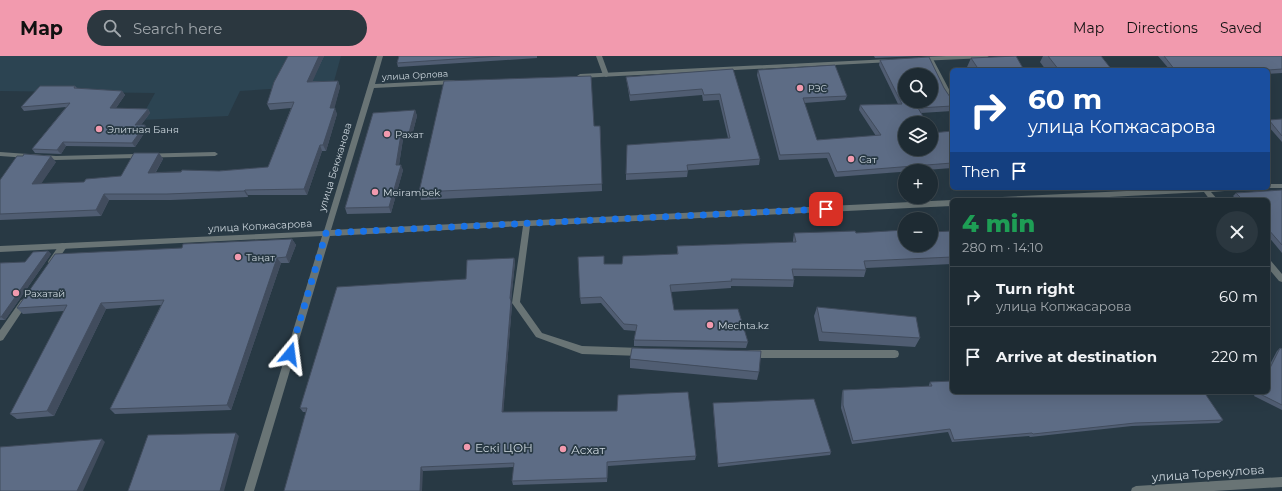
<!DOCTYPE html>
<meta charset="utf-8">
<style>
:root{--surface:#1e2b33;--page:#2b373f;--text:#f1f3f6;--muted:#a1a7ac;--line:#3c474e;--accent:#f29aae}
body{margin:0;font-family:Montserrat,sans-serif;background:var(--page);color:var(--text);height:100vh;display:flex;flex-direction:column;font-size:15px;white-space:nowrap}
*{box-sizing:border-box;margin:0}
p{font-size:13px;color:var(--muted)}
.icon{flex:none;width:22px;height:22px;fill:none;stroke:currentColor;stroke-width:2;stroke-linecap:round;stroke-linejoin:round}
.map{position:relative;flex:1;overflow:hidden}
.sheet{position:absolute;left:950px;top:142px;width:320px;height:196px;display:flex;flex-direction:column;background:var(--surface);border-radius:6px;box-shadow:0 4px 16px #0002,0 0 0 1px var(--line)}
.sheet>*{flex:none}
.hud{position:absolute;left:950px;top:12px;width:320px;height:122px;border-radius:6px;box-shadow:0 4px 16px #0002,0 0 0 1px var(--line);background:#1a4fa0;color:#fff;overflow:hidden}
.tools{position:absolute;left:898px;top:12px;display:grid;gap:8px}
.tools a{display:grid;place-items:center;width:40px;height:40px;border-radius:50%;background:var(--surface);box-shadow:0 4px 16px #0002,0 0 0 1px var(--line);font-size:20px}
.pin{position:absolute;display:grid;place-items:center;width:34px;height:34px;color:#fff;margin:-17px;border-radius:8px;box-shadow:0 2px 6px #0006}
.me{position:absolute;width:44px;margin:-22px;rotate:16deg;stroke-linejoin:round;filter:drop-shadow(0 0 3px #0008)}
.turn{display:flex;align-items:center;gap:14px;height:84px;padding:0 12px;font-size:18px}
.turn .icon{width:52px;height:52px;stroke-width:2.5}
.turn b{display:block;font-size:28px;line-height:34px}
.then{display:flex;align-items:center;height:38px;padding:0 12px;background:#0003;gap:8px;font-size:15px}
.round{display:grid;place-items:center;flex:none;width:42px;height:42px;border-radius:21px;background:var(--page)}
.head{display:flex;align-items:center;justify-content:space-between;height:68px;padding:0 12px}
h1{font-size:24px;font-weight:800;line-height:30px;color:#1e9e55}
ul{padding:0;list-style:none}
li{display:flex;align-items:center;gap:12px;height:60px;padding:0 12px;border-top:1px solid var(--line)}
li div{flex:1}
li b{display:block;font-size:15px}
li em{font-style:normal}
header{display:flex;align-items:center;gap:24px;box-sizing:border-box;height:56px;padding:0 20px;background:var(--accent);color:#111}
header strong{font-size:19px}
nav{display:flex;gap:22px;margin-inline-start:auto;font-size:14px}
.search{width:280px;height:36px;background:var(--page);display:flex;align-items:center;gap:10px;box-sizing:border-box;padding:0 14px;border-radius:22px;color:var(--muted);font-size:15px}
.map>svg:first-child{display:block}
.built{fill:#2c4452}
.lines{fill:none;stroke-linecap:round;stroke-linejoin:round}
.lane{fill:#697475;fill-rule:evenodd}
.street{fill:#697475;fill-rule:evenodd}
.wall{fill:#505d72}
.shaded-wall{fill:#414c5d}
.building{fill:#5d6c85;stroke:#414c5d;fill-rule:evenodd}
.route{stroke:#1a73e8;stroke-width:7;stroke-dasharray:0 12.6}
.poi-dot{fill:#f29aae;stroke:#283944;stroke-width:1.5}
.labels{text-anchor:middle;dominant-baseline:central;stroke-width:3.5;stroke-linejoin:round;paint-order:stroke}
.far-street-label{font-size:9px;fill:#cbd5dc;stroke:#283944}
.far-poi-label{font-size:9px;fill:#cbd5dc;stroke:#283944;text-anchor:start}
.poi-label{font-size:10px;fill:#cbd5dc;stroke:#283944;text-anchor:start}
.street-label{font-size:10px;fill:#cbd5dc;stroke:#283944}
.near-poi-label{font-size:12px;fill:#cbd5dc;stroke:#283944;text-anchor:start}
.near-street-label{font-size:12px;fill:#cbd5dc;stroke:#283944}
</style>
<header>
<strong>Map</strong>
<div class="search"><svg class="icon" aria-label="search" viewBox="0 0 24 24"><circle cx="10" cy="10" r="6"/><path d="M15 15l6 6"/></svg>Search here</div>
<nav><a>Map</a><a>Directions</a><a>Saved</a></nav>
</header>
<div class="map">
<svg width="1282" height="435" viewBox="0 0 1282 435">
<rect width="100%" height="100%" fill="#283944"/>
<!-- built -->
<path class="built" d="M0,0H341L333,29L240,35L228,60L140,64L155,37L0,35Z"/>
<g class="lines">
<!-- lane -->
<path class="lane" d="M596,0H602L609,19L608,20L606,21L603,19Z
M930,1L933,3L952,39V47L949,45L927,3Z
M63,187L67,190L66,192L55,208H49L48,206L49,204L60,188Z
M24,243L27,244L28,246L27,248L3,284L0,285V274L21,244Z"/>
<!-- street -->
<path class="street" d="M377,0H383L375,28L454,24L457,26L454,28L374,32L331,174L952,144V150L530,170L520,246L542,277L582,290L641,292L644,293L645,296L644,299L641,300L582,298L536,281L512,247L523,170L330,180L254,435H244L322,180L0,196V190L324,175Z
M946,0H989L986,2L919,5L916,3L919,1Z
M890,3L892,4V6L580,22L577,20L580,18Z
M0,96L56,100L215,96L218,98L215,100L56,104L0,100Z
M1268,128H1282V132H1266H1268Z
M1189,132H1242L1238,134L1211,136L1218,144H1210L1204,136L1052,144H998L1002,141Z
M1268,204L1271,205L1282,218V226L1279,225L1268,212Z
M750,294H895L898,295L899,298L898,301L895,302H750L747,301L746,298L747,295Z
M1282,421V431L1214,435H1131L1132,432L1136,430Z"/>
</g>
<!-- wall -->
<path class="wall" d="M288,0H324L312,25H338L340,31L334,52L337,58L326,95H322L307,139H248V141L171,144H109L101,160L0,164V165V124L56,106L41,127L84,126L121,120L159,97L163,103L156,116L219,115L268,111L291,52L270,54L267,48Z
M399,0H537V2L398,11L397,7Z
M874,0H918L875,2Z
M1043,0H1101L1112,14H1046L1040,6Z
M1158,0H1282V17L1268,18V14H1170Z
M971,2L1024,14H969L967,11Z
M880,4L944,32L952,44V55L921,57L932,77L952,75V112L835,121L827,102L779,104L757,19L758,14L847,40L845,44L804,47L817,84L876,80L859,54L860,49L898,48L879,9Z
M733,13L760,103L759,109L688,114L687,121L626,124V118L728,82L719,44L703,45L702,39L630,45L626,21Z
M75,30L77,32L122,35L125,39L116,52L148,53L150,57L141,69H145L147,73L135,91L66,90L61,98L35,97L32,93L66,51L24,55L21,51Z
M415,54L417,60L411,83H403L399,109L403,114L391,157L347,158L345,152Z
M1282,63V86L1268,70V66L1269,64Z
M594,70H600L602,135L421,144L419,136Z
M1282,134V197L1268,180V144H1237L1233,140L1236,137Z
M952,175V208L866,212V214L864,221L793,220L794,224L793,231L731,230V232L671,236L674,254L748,286L746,292L634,290V284L636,275L624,274L601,247L581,248L580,242L604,208H622L677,198V190L793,186V184L794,177H856L905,189Z
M292,183L296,189L289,207H281L231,354L115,358L110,353L161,249L106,253L54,360L17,363L10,358L64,255L23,258L17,252Z
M48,195L51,198L5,264H0V207L25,206Z
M514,202L515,206L511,245L512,249L503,356L696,400L695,404L608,410L607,426L513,429L512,425L514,411L423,415L306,356H303L300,352L466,223Z
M817,251L920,282L915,291L819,285L814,260Z
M1280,292L1282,293V354L1254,340L1256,336H1268V312L1277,295Z
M630,303L759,316L757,324L630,312Z
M930,326L1223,364L1219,367L1132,370L1030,381L1029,380L952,386L948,376L852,388L841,352L842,337L843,334L929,330V329Z
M713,347L831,396L830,399L718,411L713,350Z"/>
<!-- shaded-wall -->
<path class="shaded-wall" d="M319,0H324L310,31L307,26Z
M338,25L340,31L333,58L330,52Z
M122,35L125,39L113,56L110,52Z
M335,52L337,58L326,95L323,89Z
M148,53L150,57L138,73L135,69Z
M415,54L417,60L411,83L409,77Z
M145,69L147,73L135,91L132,87Z
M401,78L403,83L398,115L396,109Z
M63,86L66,90L61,98L57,94Z
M320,89L322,95L307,139L304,133Z
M159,97L163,103L152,122L148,117Z
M51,100L56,106L37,134L32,128Z
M401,109L403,114L391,157L389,151Z
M245,134L248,139V141L244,135Z
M104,138L109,144L101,160L96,154Z
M292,183L296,189L289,207L286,201Z
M48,195L51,198L5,264L1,261Z
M277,202L281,207L231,354L227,349Z
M514,202L515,206L511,247L510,242Z
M511,245L512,249L503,360L502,356Z
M101,247L106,253L54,360L47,355Z
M236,377L239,380L224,435H220Z
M102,383L105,386L83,435H77Z
M421,411L423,415L422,435H420Z"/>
<!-- building -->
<path class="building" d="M288,0H319L307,26L338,25L330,52H335L323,89H320L304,133L245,134L244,135L167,138H104L96,154L0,158V124L17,100H23L24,98L51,100L32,128L84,126L86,123L121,120L134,97H159L148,117L181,116L182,114L219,115L268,111L294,46L267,48L274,26Z
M399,0H500L397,7Z
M1016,0L1024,14H979L971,2Z
M1048,0H1101L1112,14H1059Z
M1164,0H1282V13L1268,14H1175Z
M929,1L944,32L952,44V50L918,52L927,67H905V93H931V75L932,77L952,75V107L837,116L829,97L780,99L758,14L835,9L847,40L803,42L817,84L881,79L860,49L902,48L880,4ZM905,19H931V45H905Z
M733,13L760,103L687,109L688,115L626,118L627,89L730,82L720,38L704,39L702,33L630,39L626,21Z
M591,20L594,70H600L602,128L419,136L444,25Z
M40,30H75L74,32L122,35L110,52L148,53L135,69H145L132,87L63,86L57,94L32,93L70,47L21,51Z
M415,54L409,77L401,78L396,109H401L389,151L345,152L373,57Z
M1282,63V80L1269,64Z
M1282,134V189L1268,173V144H1243L1236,137Z
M905,174V189H931V176L952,175V201L864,205L866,214L792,213L794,224L731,223L732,225L670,229L674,254L738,253L748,286L634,284L637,269L624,268L601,241L580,242L578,201L604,200V208H622L623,200L678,198L677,190L796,186L794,177L855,175L856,177Z
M292,183L286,201L277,202L227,349L110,353L164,244L101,247L47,355L10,358L67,249L17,252L55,198L182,192L183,188Z
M48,195L1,261H0V207L25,206L33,196Z
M514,202L510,242L511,245L502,356L617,355L618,339L688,336L696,400L607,406V422L512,425L514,407L421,411L420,435H284L307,352H300L337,231L466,223L467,204Z
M817,251L916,261L920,282L822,276Z
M632,292L761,295L759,316L630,303Z
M1280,292L1282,293V349L1258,337V336H1268V316Z
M952,325V336H1204L1223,364L1135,367L1033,378L1032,377L954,384L950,373L853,385L843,349V334L932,330L930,326Z
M814,343L831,396L718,408L713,347Z
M236,377L220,435H128L148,379Z
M102,383L77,435H0V391Z"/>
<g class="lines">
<!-- route -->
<path class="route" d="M290,298L326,177L826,153"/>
</g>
<!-- markers -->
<g class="poi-dot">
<circle cx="800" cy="32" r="4"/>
<circle cx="99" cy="73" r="4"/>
<circle cx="387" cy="78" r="4"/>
<circle cx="851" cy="103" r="4"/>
<circle cx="375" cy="136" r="4"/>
<circle cx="238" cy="201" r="4"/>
<circle cx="16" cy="237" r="4"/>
<circle cx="710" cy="269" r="4"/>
<circle cx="467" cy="391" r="4"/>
<circle cx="563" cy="393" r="4"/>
</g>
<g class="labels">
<!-- far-street labels -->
<g class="far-street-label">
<text transform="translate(415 19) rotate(-3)">улица Орлова</text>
</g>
<!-- far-poi labels -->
<g class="far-poi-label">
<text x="808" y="32">РЭС</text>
</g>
<!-- poi labels -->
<g class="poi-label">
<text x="107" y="73">Элитная Баня</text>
<text x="395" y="78">Рахат</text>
<text x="859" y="103">Сат</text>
<text x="383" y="136">Meirambek</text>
<text x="246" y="201">Таңат</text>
<text x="24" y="237">Рахатай</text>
<text x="718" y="269">Mechta.kz</text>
</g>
<!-- street labels -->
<g class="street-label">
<text transform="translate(335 111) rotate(-73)">улица Бекжанова</text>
<text transform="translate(260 170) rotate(-3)">улица Копжасарова</text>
</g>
<!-- near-poi labels -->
<g class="near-poi-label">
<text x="475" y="391">Ескі ЦОН</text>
<text x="571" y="393">Асхат</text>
</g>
<!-- near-street labels -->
<g class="near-street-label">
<text transform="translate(1208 417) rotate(-4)">улица Торекулова</text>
</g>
</g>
</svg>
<div class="tools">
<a><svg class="icon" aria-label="search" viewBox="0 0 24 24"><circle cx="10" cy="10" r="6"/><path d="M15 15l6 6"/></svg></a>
<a><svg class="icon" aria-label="layers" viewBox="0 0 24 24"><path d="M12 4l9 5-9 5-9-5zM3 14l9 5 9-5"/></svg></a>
<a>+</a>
<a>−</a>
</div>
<div class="pin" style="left:826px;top:153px;background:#d93025"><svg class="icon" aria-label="arrive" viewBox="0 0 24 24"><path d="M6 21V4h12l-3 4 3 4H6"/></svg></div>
<svg class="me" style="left:290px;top:298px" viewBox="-20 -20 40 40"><path d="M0-17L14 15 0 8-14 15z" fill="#1a73e8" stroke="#fff" stroke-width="4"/></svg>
<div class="hud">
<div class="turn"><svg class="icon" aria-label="right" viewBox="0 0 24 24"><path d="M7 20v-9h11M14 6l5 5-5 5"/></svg><div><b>60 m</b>улица Копжасарова</div></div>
<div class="then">Then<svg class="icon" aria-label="arrive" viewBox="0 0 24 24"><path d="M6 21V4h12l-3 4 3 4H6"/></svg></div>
</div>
<section class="sheet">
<div class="head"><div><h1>4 min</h1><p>280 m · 14:10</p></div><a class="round"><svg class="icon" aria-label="close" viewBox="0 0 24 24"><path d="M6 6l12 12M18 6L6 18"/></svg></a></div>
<ul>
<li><svg class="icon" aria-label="right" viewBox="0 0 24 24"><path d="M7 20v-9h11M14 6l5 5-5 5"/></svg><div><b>Turn right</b><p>улица Копжасарова</p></div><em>60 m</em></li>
<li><svg class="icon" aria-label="arrive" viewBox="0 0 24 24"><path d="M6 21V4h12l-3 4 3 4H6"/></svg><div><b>Arrive at destination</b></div><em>220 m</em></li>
</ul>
</section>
</div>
